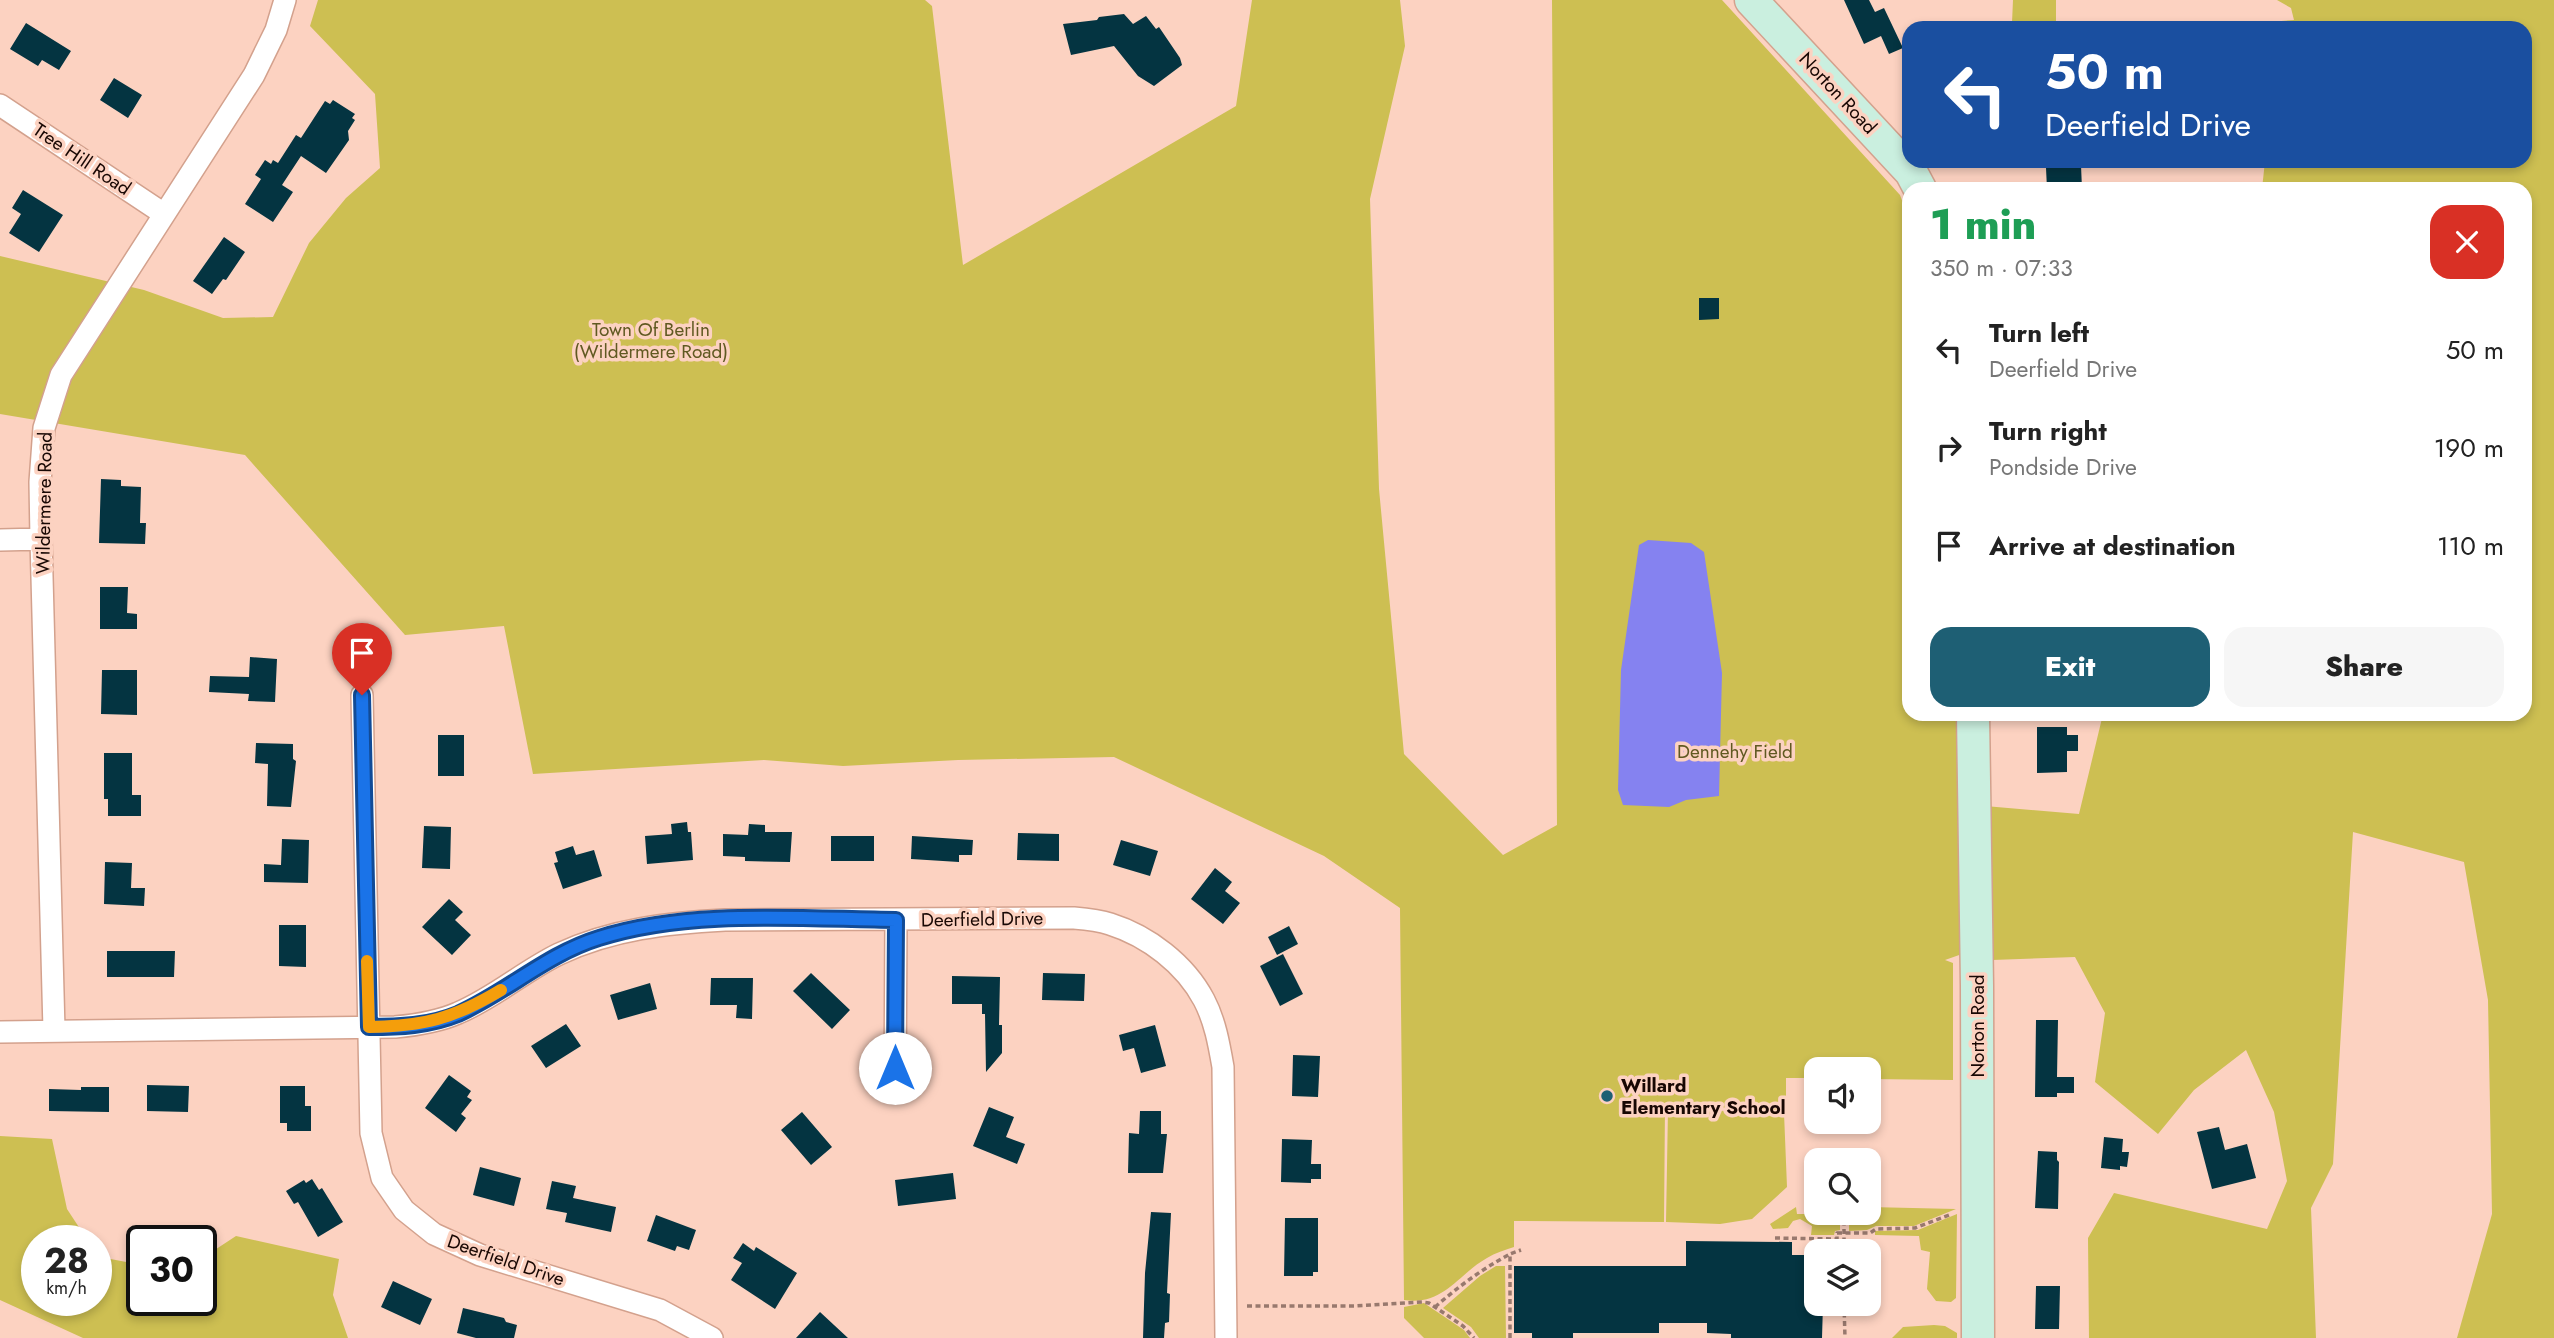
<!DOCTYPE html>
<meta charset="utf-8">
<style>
:root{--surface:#fff;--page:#f6f6f6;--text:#222;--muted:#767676;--accent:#1e5f74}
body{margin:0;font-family:Jost,sans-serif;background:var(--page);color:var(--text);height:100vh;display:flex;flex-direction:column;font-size:26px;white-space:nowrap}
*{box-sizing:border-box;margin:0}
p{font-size:23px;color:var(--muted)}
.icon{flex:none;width:38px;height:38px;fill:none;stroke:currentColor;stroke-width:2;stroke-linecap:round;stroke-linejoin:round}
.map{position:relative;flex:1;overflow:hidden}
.drawer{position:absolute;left:1902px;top:182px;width:630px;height:539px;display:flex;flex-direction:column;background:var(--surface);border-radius:21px;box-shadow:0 4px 10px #0003}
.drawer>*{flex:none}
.banner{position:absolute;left:1902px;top:21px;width:630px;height:147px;border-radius:21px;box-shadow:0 4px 10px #0003;background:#1a4fa0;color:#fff;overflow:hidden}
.tools{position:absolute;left:1804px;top:1057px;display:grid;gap:14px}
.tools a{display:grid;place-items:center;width:77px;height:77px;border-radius:14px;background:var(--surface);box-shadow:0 4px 10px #0003;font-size:35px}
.speed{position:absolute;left:21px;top:1225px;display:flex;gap:14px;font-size:35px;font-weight:700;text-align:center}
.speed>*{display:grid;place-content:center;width:91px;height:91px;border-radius:50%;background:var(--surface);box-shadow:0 4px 10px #0003;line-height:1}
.speed small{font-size:18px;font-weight:400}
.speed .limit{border:4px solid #111;border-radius:10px;background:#fff;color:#111}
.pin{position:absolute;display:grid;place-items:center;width:60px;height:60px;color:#fff;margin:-72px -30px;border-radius:50% 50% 50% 0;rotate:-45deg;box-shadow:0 0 7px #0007}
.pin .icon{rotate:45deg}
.me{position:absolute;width:77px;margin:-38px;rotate:0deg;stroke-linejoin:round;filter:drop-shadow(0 0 5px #0008)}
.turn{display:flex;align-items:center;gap:24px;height:147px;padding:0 28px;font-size:32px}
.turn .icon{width:91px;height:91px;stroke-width:2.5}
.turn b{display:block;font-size:49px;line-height:60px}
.round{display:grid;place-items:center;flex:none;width:74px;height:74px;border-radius:21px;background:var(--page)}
.summary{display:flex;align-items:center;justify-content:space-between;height:119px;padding:0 28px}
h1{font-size:42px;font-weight:800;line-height:52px;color:#1e9e55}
.action{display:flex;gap:14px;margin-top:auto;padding:14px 28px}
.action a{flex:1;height:80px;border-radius:21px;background:var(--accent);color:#fff;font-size:28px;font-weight:800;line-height:80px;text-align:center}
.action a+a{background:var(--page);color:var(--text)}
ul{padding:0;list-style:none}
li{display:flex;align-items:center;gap:21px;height:98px;padding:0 28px}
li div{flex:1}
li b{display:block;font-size:26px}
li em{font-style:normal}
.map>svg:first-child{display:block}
.green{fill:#cdbf52}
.water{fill:#8582f0}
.building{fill:#043441}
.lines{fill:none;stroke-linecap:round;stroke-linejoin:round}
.minor-casing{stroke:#d3a18d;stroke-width:24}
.secondary-casing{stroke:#d3a18d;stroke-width:35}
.path{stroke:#98796e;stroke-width:3.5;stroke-dasharray:5 3.5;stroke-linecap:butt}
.minor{stroke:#fff;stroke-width:21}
.secondary{stroke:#caefdf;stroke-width:32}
.route-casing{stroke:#114b97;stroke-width:18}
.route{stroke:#1a73e8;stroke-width:12}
.slow{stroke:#f59e0b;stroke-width:12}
.poi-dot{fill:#1e5f74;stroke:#fcd2c1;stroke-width:2.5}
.labels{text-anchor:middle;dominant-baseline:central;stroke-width:7;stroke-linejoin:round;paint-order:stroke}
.street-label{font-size:19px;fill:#180703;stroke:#fcd2c1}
.park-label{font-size:19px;fill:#605921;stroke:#fcd2c1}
.poi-label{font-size:19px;font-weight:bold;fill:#180703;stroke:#fcd2c1;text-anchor:start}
</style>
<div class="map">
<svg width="2554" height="1338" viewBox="0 0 2554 1338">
<rect width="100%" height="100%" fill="#fcd2c1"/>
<!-- green -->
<path class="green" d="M318,0H925L932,6L963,265L1236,106L1252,0H1400L1405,46L1370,199L1379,489L1404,754L1503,855L1557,825L1552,0H1722L1900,195L1909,219V714H1957L1962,954L1945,960L1953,963V1080L1869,1079V1069H1816V1078H1786V1110L1665,1105L1664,1222L1514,1221V1247C1505,1250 1495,1253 1487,1258C1458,1274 1444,1306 1404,1300L1400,908L1324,856L1114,757L958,760L843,766L764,760L533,774L504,626L405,635L245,455L0,414V256L144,290L223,318L273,317L309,243L346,198L380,168L375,94L310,26Z
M2013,0H2056V23H2012Z
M2277,0H2554V1338H2457L2492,1214L2488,1000L2464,862L2353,832L2333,1164L2311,1208L2316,1338H2089L2088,1238L2114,1193L2267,1229L2287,1181L2274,1112L2246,1050L2194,1090L2158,1134L2095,1082L2105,1013L2075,957L1992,960L1985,806L2079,814L2103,714H2525V189H2262L2265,161H2525V28H2255L2254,23L2294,20L2291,8Z
M1668,1109L1784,1113L1787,1187L1752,1219L1720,1224L1666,1222Z
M0,1136L52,1139L67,1209L88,1241H37V1300H96V1252L100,1257L142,1265V1300H201V1259L236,1236L339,1259L333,1295L348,1338H83L0,1300Z
M1796,1207L1797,1214H1805V1207H1816V1213H1840V1230L1835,1231L1834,1235H1811L1812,1226L1800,1219L1793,1221L1788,1228L1773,1229L1770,1224Z
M1869,1207L1956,1209L1914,1226H1876L1867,1230L1849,1231V1213H1869Z
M1957,1214L1956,1298L1951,1302L1936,1301L1927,1289L1930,1252L1921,1250L1919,1236L1875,1235V1231L1918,1230Z
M1496,1266H1505L1506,1338H1479L1471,1327L1443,1308L1480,1276Z
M1424,1303L1464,1330L1470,1338H1424L1404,1318V1307Z
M1934,1325L1945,1326L1957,1333V1338H1892L1903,1327Z"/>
<!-- water -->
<path class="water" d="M1648,540L1691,543L1704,552L1722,673L1719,796L1686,800L1669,807L1623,805L1618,790L1621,670L1639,545Z"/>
<!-- building -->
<path class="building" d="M1844,0H1869L1875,12L1884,8L1903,48L1889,54L1881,36L1864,44Z
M1124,14L1133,24L1146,16L1156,29L1159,27L1180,58L1182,65L1154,86L1138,76L1114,46L1071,55L1063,24L1097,20L1099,17Z
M26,23L71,51L59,70L42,60L38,66L10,49Z
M114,78L142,95L128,118L100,100Z
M333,100L355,114L352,118L355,120L348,131L349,140L326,173L301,156L282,185L293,192L273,222L245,204L261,179L255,175L265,160L271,164L273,160L278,163L296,135L301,138L325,101L330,104Z
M2081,165L2082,189H2047L2046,168Z
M23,190L63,215L39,252L9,233L21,214L12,208Z
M224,237L245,252L226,280L223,279L212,294L193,281Z
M1699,298H1719V319L1699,320Z
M101,479L121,480V486L141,487L140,523H146L145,544L99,543Z
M100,587H128L127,613L137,614V629H100Z
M250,657L277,659L275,702L248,701L249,694L209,692L210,676L249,677Z
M102,670H137V715L101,714Z
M2037,727H2067V735H2078V751H2067V772L2037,773Z
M438,735H464V776H438Z
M256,743L293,744V759L296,761L291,807L267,806L268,764L255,763Z
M104,753H132V795H141V816H108V799H104Z
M687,822L688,832H691L693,860L647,864L645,836L672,834L671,824Z
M749,824L765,825V832H792L790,862L745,861V857L723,856V834L748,835Z
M424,826L451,827L450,869L422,868Z
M1018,833L1059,834V861L1017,860Z
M831,836H874V861H831Z
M912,836L973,840L972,855H959V862L911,859Z
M282,839L309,840L308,883L264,882V864L281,865Z
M1121,840L1158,851L1150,876L1113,865Z
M573,846L576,855L594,850L602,876L563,889L554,863L558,862L555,852Z
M105,862L132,863L131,888H145L144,906L104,904Z
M1215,868L1232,882L1225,891L1240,903L1223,924L1191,899Z
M449,899L463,912L455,920L471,935L452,955L422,927Z
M279,925H306V967L279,966Z
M1289,926L1298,944L1277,955L1268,937Z
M107,951H175L174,977H107Z
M1283,954L1303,994L1280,1006L1260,966Z
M811,973L850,1010L832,1029L793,991Z
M1043,973L1085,974L1084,1001L1042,1000Z
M952,976L1000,977L999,1025H1002V1053L986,1072L985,1014H982V1004H952Z
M711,978H753L752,1019L736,1018L737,1005H710Z
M650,983L657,1009L618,1020L610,995Z
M2036,1020H2058L2057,1077H2074V1093H2057V1097H2035Z
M566,1024L581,1046L546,1068L531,1046Z
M1155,1025L1166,1066L1141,1073L1134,1048L1123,1051L1119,1035Z
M1293,1055L1320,1056L1318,1097L1292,1096Z
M449,1075L471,1091L467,1097L472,1100L461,1114L466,1118L456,1132L425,1108Z
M147,1085L189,1086L188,1112L147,1111Z
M280,1086H305V1106H311V1131H287V1123H280Z
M81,1087H109V1112L49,1111V1089L81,1090Z
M989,1107L1014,1117L1006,1137L1025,1144L1017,1164L973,1146Z
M1140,1111H1161V1134H1167L1163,1173H1128L1129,1133L1139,1134Z
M802,1112L832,1147L811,1165L781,1130Z
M2219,1127L2225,1150L2247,1144L2256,1178L2212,1189L2197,1132Z
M2104,1137L2123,1139L2122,1152H2129L2127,1167L2120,1166V1170L2101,1168Z
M1282,1139L1312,1140L1311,1164H1321V1179H1311V1183L1281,1182Z
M2038,1151L2057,1152V1160L2059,1162L2058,1209L2035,1208Z
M480,1167L521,1178L514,1206L473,1195Z
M953,1173L956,1199L898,1206L895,1180Z
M312,1179L319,1190L322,1188L343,1222L318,1237L298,1202L294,1204L286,1191L304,1180L306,1183Z
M552,1181L576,1186L573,1198L616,1207L611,1232L565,1222L567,1213L546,1209Z
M1151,1212L1171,1213L1167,1293L1170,1294L1169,1322L1165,1323L1164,1338H1143L1145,1273Z
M656,1215L696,1230L689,1250L677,1246L675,1251L647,1241Z
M1285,1218H1318V1272H1313V1276H1284Z
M1686,1241L1792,1242V1255H1806V1304H1823L1822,1338H1731V1334L1707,1333V1323H1659V1333H1573V1338H1532V1333H1514V1266H1686Z
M743,1243L754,1251L756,1247L797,1273L775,1309L731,1280L742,1263L733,1258Z
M393,1281L432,1299L420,1325L381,1307Z
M2036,1286H2060L2059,1329H2035Z
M463,1308L504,1318L506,1322L517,1325L514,1338H476L457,1333Z
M820,1312L848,1338H796Z"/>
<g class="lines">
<!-- minor casing -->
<g class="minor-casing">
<path id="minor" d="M0,105L164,214
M0,540L41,539
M362,695L371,1133L382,1178L404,1210L434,1234L480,1255L660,1310L712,1338
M54,1030L41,539L40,482L44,428L61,375L254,75L276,30L285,0
M0,1032L395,1027C417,1025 438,1022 458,1013C494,998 524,971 559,954C612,929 668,923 725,920L1073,918C1085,919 1098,920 1110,924C1148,936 1185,964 1204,1000C1215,1021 1219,1044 1223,1067L1226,1338
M895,1093L896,920"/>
</g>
<!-- secondary casing -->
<g class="secondary-casing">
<path id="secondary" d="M1751,0L1911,172L1920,189
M1973,714L1977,986L1978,1338"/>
</g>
<!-- path -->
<path class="path" d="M1775,1238L1837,1239V1233H1870L1876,1229L1915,1228L1952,1214
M1844,1251V1213
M1844,1304L1845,1338
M1247,1306H1355L1422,1302L1429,1303L1463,1326L1474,1338
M1435,1307C1458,1287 1482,1269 1510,1254
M1510,1338V1254L1521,1250"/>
<!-- minor -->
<use href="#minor" class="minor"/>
<!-- secondary -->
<use href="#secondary" class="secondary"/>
</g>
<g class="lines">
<!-- route casing -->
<g class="route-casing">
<path id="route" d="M362,695L369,1027C399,1027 429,1026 458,1014C507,992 547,954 599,938C689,909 802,919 896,920L895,1068"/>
</g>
<!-- route -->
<use href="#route" class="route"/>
<!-- slow -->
<path class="slow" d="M367,961L369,1027C424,1026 453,1019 501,990"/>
</g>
<!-- markers -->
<circle class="poi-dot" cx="1607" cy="1096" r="7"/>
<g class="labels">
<!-- street labels -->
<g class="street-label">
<text transform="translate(1838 93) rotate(47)">Norton Road</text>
<text transform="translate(82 159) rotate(34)">Tree Hill Road</text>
<text transform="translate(44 503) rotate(-89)">Wildermere Road</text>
<text transform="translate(982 919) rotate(-1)">Deerfield Drive</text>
<text transform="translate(1977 1026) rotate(-90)">Norton Road</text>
<text transform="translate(506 1260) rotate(19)">Deerfield Drive</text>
</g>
<!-- park labels -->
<g class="park-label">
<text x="651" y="329">Town Of Berlin<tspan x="651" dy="22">(Wildermere Road)</tspan></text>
<text x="1735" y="751">Dennehy Field</text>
</g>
<!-- poi labels -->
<g class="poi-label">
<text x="1621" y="1085">Willard<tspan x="1621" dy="22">Elementary School</tspan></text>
</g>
</g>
</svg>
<div class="tools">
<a><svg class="icon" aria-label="sound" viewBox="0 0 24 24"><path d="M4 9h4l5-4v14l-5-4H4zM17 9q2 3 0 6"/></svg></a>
<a><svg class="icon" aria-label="search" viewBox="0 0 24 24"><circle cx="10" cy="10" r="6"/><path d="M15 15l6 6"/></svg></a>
<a><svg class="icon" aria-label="layers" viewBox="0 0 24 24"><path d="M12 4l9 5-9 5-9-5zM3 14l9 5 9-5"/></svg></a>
</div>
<div class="speed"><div>28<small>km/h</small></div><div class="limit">30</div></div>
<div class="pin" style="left:362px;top:695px;background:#d93025"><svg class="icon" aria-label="arrive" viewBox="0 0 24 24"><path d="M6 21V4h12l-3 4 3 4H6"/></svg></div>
<svg class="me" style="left:895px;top:1068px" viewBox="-20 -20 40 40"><circle r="19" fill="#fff"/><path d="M0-13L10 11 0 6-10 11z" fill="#1a73e8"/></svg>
<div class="banner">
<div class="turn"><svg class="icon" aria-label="left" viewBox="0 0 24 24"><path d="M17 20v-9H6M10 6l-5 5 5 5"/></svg><div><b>50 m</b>Deerfield Drive</div></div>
</div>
<section class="drawer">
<div class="summary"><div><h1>1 min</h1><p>350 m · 07:33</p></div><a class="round" style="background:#d93025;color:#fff"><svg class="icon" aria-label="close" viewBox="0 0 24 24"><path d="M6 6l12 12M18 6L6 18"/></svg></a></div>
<ul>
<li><svg class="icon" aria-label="left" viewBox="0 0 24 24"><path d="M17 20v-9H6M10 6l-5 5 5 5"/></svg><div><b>Turn left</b><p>Deerfield Drive</p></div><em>50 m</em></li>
<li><svg class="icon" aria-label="right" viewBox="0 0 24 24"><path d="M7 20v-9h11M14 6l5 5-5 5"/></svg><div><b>Turn right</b><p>Pondside Drive</p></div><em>190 m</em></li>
<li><svg class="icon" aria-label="arrive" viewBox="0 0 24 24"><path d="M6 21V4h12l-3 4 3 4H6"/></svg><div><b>Arrive at destination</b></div><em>110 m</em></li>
</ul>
<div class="action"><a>Exit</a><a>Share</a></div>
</section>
</div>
